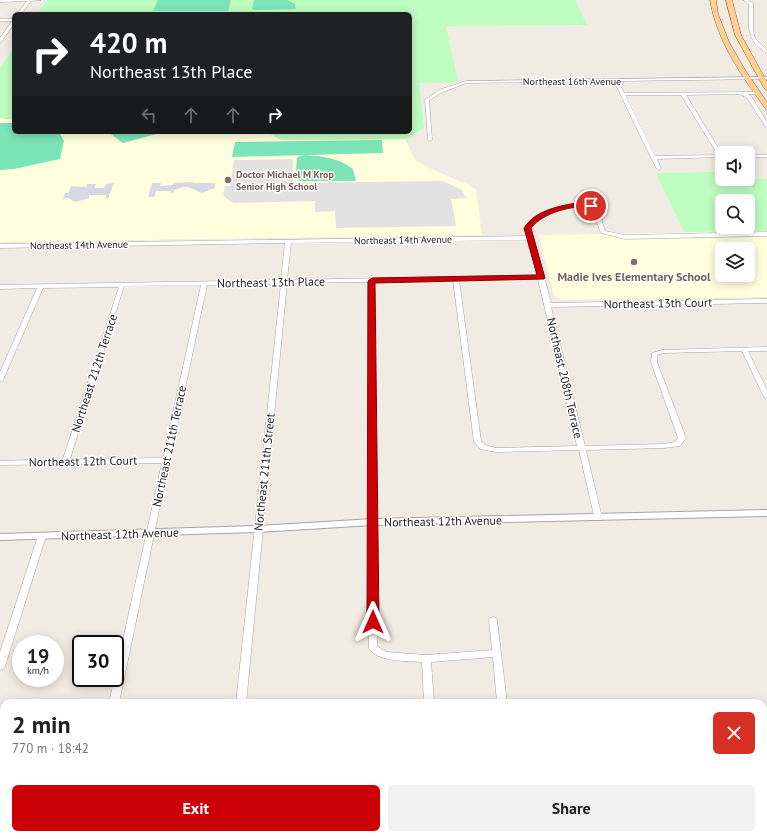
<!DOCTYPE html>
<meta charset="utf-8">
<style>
:root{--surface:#fff;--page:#f2f2f2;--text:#202124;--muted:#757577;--accent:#cc0007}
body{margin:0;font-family:"PT Sans",sans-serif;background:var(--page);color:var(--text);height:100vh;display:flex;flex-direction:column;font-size:15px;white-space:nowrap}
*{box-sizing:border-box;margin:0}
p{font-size:13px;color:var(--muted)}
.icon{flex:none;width:22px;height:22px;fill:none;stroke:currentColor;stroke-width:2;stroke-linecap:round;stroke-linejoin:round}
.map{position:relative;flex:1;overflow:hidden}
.sheet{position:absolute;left:0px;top:699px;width:767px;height:140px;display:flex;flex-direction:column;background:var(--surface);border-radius:12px 12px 0 0;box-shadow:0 2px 10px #0003}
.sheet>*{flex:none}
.hud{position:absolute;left:12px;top:12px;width:400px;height:122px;border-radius:6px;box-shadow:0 2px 10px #0003;background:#202124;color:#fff;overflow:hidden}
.fabs{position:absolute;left:715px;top:146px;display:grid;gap:8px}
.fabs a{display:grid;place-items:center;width:40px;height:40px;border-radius:6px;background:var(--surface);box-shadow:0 2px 10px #0003;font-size:20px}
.speed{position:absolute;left:12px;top:635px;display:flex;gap:8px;font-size:20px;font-weight:700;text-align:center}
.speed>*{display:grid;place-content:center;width:52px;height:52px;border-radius:50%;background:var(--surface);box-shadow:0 2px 10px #0003;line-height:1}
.speed small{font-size:10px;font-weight:400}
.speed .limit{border:2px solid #111;border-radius:6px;background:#fff;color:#111}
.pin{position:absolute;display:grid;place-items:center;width:34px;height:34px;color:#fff;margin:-17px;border:2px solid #fff;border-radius:50%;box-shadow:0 1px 4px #0007}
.me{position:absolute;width:44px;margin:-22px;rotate:0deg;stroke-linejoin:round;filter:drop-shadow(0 0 3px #0008)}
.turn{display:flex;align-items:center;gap:14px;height:84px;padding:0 12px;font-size:18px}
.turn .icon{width:52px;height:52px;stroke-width:2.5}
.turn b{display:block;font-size:28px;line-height:34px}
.lanes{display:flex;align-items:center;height:38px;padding:0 12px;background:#0003;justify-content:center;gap:20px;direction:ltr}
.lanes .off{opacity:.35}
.round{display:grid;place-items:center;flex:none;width:42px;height:42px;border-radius:6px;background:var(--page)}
.headline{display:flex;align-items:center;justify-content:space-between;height:68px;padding:0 12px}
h1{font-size:24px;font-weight:700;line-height:30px}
.primary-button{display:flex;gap:8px;margin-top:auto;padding:8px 12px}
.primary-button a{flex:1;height:46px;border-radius:6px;background:var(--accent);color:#fff;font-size:16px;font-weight:700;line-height:46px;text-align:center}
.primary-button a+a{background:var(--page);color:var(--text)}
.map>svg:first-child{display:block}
.education{fill:#fffedd;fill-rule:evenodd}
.park{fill:#bdfdbf;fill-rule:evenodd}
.pitch{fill:#7be5b8}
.parking{fill:#e2e2e2}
.plaza{fill:#d7d8e6}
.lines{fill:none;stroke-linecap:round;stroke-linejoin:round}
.minor-casing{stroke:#a5a5a5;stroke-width:1}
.tertiary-casing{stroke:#a5a5a5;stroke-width:2}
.primary-casing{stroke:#986000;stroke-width:1}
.minor{fill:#fff;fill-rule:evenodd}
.tertiary{fill:#fff;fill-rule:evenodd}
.primary{fill:#ffcf99;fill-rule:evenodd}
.route{fill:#cc0007;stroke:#850005}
.education-dot{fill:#8d6e63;stroke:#fff;stroke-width:1.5}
.labels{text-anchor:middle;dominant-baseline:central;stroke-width:3;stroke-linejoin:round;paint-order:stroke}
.far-street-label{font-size:10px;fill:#1e1e1e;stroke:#fff}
.far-education-label{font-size:10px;font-weight:bold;fill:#785e54;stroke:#fff;text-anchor:start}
.education-label{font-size:12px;font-weight:bold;fill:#785e54;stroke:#fff}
.street-label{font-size:12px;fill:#1e1e1e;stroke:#fff}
</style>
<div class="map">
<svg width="767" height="839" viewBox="0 0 767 839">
<rect width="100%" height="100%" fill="#f0ebe3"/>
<!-- education -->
<path class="education" d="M0,118L14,120V132H267L282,140L405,139L415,160L431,169L469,185L476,190L482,235L0,242Z
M767,231V297L562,300L554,296L539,235ZM722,249H748V275H722Z"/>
<!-- park -->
<path class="park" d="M47,0H575L587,25L446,26L458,82L419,83L424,128L405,139L281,140L267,132H410V14H37Z
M14,48V120L0,118V68Z
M722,172V179H748V172H751L756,179H767V231L684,232L656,173ZM722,201H748V227H722Z"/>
<!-- pitch -->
<path class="pitch" d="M158,0H231L228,11H153Z
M254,0H287L295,4L296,9L255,10L252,9Z
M0,123H14V132H59L64,141L60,159L14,169L0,170Z
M108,132H164L123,143Z
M382,140L383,153L232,157L235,142Z
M305,155C322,156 339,158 353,169L356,181H301L298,180V171H296L297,157Z"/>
<!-- parking -->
<path class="parking" d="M293,159V183L443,181L462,190L466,198L451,199L456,226L336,228L335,211L315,212V201L234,203L223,196L225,186H230L234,160Z"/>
<!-- plaza -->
<path class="plaza" d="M193,182V183H215V188L202,193L188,187H183L174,190L173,193H171V191H156L154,197H148L152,183H161L160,186L173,185L174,183Z
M114,183L108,198H106V195H89V198L75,202L68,198L63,199L65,193H68L71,187L68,186L86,187L87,184H96L95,188H104L106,184Z"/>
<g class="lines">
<!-- minor casing -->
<g class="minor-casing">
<path id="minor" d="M0,0H41L31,1L21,14H17L27,1L0,2Z
M743,0H748L753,3V31L755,38L767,50V53C745,40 749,26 749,4Z
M0,19H14V24L1,42H0V38L12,21H0Z
M767,77V79L618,81L624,93L757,92L759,93L757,94H747L751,96L767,122V127L765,126L747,98L740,94L686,95L722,154V157L657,159L661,169L659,170L657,169L651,158L614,81L466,83L443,92L429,100L432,140L430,141L428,140L425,100L439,90L466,81ZM625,95H681L718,155L655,156Z
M748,155H767V157H748Z
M577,203C599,203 599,213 605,231L625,235L767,232V236L625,239L601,233L592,210C577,197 542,215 531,228L551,303L767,299V303L551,307L585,446L664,444L675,442L678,438L651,362L652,353L662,350L767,347V351H748L767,390V399L764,397L742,351L664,353L657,355V362L686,438L680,446L664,448L586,450L602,518L601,520H595L579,450L496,452L480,449L474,442L453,280L374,282L377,646L386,652L426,655L492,650L489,620L490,618L493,617L496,618L497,620L507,703H497L493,657L431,662L434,703H424L422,662C407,661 377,662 369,648L368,282L287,283L246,703H236L281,284L207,285L170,459L171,460L169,462L119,703H109L162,463L0,465V461L63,459L119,287L43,288L3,380L0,382V372L37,288L0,289V285L281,280L285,243L0,248V244L527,236L525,228C538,212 558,206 577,203ZM528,240L537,275L287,280L291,243ZM538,279L577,446L496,448L485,445L481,441L459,280ZM201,285L163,458L70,459L124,286Z
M42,533L45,534L46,536L5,666L3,669L0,670V652L38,536L39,534Z
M763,797H767V807H763Z
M763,832L765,839H755L754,835H763Z
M82,835H92L91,839H81Z
M222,835H232V839H222Z
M429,835H439L440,839H430Z
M506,835H519L522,839H503Z"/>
</g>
<!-- tertiary casing -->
<g class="tertiary-casing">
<path id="tertiary" d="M767,510V516L373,525L258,532L0,540V534L258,526L373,519Z"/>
</g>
<!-- primary casing -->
<g class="primary-casing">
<path id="primary" d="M710,0H716L718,14L729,42L745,70L767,102V109L765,108C741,75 717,41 710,0Z
M726,0H732L741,35L767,82V90L764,88L735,35Z"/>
</g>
<!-- minor -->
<use href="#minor" class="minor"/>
<!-- tertiary -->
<use href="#tertiary" class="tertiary"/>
<!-- primary -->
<use href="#primary" class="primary"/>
</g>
<!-- route -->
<path class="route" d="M584,202L595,206L591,208C574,204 542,213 531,228L545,278L544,279L375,283L379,622L377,625L373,627L369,625L367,622L368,281L372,278L537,275L524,228C536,209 563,205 584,202Z"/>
<!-- markers -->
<g class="education-dot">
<circle cx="228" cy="180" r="4"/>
<circle cx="634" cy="262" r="4"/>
</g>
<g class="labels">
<!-- far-street labels -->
<g class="far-street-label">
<text x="572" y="81">Northeast 16th Avenue</text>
<text transform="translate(403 240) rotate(-1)">Northeast 14th Avenue</text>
<text transform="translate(79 245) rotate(-1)">Northeast 14th Avenue</text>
</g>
<!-- far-education labels -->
<g class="far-education-label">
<text x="236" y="174">Doctor Michael M Krop<tspan x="236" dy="12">Senior High School</tspan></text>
</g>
<!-- education labels -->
<g class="education-label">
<text x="634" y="276">Madie Ives Elementary School</text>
</g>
<!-- street labels -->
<g class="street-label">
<text transform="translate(271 282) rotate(-1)">Northeast 13th Place</text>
<text transform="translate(658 303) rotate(-1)">Northeast 13th Court</text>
<text transform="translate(94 373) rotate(-72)">Northeast 212th Terrace</text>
<text transform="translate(565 378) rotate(77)">Northeast 208th Terrace</text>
<text transform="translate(169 446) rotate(-78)">Northeast 211th Terrace</text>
<text transform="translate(83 461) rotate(-1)">Northeast 12th Court</text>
<text transform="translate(264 472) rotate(-84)">Northeast 211th Street</text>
<text transform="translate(443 521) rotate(-1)">Northeast 12th Avenue</text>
<text transform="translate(120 534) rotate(-2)">Northeast 12th Avenue</text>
</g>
</g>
</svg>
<div class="fabs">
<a><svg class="icon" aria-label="sound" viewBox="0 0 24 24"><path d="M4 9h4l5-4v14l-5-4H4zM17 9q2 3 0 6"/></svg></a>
<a><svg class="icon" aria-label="search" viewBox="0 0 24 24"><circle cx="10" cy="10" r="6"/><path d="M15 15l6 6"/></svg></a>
<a><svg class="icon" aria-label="layers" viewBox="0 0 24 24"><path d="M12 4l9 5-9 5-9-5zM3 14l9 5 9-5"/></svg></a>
</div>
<div class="speed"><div>19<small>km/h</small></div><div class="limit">30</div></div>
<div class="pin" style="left:591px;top:206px;background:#d93025"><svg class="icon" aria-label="arrive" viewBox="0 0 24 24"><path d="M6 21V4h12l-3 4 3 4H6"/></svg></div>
<svg class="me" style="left:373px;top:622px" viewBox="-20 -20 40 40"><path d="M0-17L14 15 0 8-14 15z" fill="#cc0007" stroke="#fff" stroke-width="4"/></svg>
<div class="hud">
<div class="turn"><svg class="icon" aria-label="right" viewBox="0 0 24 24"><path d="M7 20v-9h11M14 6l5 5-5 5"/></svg><div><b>420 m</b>Northeast 13th Place</div></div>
<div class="lanes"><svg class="icon off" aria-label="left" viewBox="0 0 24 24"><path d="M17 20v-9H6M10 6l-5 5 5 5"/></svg><svg class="icon off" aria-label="ahead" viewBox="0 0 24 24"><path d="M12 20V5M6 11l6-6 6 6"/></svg><svg class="icon off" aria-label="ahead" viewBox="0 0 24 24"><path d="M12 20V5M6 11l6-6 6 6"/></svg><svg class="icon" aria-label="right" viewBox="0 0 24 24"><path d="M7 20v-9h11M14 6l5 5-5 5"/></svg></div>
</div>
<section class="sheet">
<div class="headline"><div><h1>2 min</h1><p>770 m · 18:42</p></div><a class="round" style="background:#d93025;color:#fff"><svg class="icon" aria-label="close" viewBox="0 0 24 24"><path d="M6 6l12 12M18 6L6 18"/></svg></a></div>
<div class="primary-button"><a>Exit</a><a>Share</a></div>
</section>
</div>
